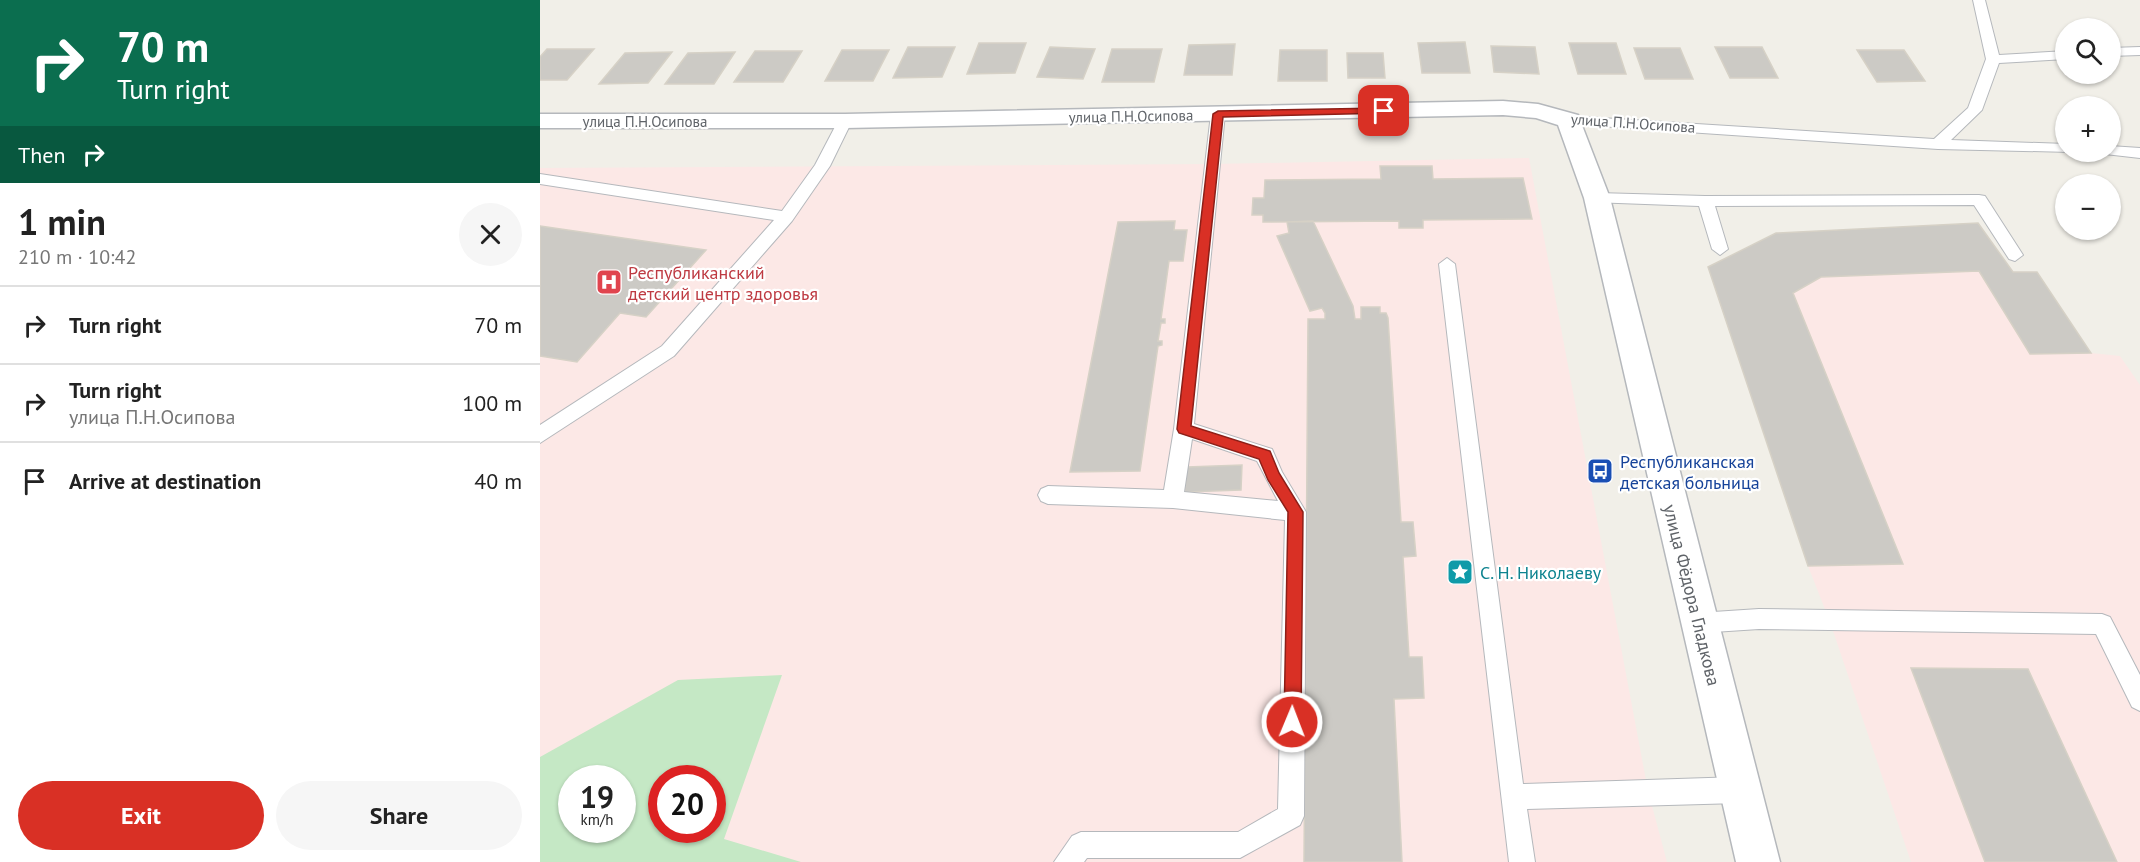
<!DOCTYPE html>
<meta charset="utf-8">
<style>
:root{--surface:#fff;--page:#f6f6f6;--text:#222;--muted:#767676;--line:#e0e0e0;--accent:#d93025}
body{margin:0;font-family:"PT Sans",sans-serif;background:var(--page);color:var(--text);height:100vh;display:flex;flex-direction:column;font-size:22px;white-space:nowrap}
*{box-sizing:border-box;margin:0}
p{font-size:20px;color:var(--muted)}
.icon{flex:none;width:33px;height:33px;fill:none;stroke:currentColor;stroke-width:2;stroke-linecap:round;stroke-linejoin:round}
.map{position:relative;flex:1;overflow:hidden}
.drawer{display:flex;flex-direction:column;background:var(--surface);width:540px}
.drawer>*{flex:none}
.banner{background:#0b6e4f;color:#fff;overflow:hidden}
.buttons{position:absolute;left:1515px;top:18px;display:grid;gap:12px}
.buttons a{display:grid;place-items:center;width:66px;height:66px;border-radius:50%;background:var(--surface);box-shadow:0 2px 4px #0004;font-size:30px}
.speed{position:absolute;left:18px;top:765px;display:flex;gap:12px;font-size:30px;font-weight:700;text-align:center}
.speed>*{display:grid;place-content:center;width:78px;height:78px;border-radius:50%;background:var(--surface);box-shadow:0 2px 4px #0004;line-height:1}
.speed small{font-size:15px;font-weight:400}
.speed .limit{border:9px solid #d22;background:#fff;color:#111}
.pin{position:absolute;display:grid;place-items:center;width:51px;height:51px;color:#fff;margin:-26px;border-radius:12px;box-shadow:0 3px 9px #0006}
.me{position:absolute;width:66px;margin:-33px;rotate:1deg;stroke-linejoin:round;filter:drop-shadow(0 0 4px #0008)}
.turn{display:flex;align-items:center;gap:21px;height:126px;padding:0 18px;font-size:27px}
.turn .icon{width:78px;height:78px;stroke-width:2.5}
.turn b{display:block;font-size:42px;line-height:51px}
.then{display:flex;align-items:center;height:57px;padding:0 18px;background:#0003;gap:12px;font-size:22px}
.round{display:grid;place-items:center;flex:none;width:63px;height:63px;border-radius:32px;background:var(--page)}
.summary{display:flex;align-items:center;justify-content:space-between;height:102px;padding:0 18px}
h1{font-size:36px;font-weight:700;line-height:45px}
.primary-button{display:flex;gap:12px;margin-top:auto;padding:12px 18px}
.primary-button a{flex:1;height:69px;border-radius:36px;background:var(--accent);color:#fff;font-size:24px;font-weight:700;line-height:69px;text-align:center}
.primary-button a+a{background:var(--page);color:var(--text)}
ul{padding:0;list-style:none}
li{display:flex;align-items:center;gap:18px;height:78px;padding:0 18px;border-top:2px solid var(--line)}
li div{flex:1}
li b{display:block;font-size:22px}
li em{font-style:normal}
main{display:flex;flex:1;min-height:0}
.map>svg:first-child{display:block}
.medical{fill:#fce8e6;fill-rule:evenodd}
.green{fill:#c5e8c5;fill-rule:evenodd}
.building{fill:#cccac5;stroke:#d6d1c6;stroke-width:1.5}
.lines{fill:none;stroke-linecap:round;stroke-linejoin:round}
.service-casing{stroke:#b5b8bc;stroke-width:2}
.minor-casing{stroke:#b5b8bc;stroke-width:3}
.service{fill:#fff;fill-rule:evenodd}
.minor{fill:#fff;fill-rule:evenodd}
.route{fill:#d93025;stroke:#8d1f18;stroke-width:1.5}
.labels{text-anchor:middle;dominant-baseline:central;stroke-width:4.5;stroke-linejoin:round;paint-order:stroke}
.far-street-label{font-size:15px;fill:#5f6368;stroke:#fff}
.health-label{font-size:18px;fill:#be3a42;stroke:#fff;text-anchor:start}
.transit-label{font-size:18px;fill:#164399;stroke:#fff;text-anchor:start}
.culture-label{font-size:18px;fill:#0d838f;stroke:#fff;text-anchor:start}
.street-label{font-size:18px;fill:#5f6368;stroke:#fff}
</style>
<main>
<section class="drawer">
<div class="banner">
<div class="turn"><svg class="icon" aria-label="right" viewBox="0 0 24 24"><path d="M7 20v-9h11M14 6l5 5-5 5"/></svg><div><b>70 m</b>Turn right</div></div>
<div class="then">Then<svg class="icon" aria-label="right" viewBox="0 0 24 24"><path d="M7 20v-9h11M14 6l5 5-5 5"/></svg></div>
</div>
<div class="summary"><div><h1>1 min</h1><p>210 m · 10:42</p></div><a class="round"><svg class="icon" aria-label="close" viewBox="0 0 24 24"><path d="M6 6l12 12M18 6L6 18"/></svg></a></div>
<ul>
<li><svg class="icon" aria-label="right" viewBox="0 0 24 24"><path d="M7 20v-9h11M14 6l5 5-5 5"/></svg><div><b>Turn right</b></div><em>70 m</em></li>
<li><svg class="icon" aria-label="right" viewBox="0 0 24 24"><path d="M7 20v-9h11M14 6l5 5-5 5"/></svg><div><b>Turn right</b><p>улица П.Н.Осипова</p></div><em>100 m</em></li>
<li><svg class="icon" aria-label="arrive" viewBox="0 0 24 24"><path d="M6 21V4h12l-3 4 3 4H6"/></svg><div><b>Arrive at destination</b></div><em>40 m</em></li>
</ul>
<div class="primary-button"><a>Exit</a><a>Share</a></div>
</section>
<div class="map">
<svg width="1600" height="862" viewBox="0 0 1600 862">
<rect width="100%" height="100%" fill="#f1efe8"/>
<!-- medical -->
<path class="medical" d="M989,158L1108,791L1127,862H0V168L672,164ZM32,778H82V830H32ZM122,778H172V830H122Z
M1438,223L1473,272H1497L1551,353L1580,356L1600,385V862H1371L1290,622L1268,566L1236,234Z"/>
<!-- green -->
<path class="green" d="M242,675L184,839L261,862H0V757L138,680ZM32,778H82V830H32ZM122,778H172V830H122Z"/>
<!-- building -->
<path class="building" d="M925,42L930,73H882L878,43Z
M439,43H486L475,73L427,74Z
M1029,43H1076L1086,74H1038Z
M695,44L692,75H644L649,45Z
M951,46L995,47L999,74L954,72Z
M368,47H415L402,77L353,78Z
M510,47L555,49L543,79L497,77Z
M1175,47H1222L1238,78H1190Z
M1094,48H1140L1153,79H1105Z
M7,49H54L27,80H0V57Z
M572,49H622L614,82H562Z
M302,50H349L333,81H285Z
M740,50H787V81H738Z
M1317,50H1364L1385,81L1337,82Z
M215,51H262L243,82H194Z
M132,52L108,83L59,84L85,53Z
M195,52L174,84H125L148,53Z
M807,53H843L845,78H808Z
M840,166H892L893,179L983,178L992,219L883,220V228H859V221L723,222V215H712L713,198H724L725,180L841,179Z
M635,221L634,230H647L643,261H629L621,319H625V323H621L618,341H622V345L618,346L600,471L530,472L578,222Z
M773,221L813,306L815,319H821V307H840V313H846L848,318L861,522H873L876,556L863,557L869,657H882L884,698L854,699L862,862H764L768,319H785V313L782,308L770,311L737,236L749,233L747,222Z
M1438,223L1473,272H1497L1551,353L1490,354L1439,271L1281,277L1253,293L1363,564L1268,566L1168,267L1236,233Z
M0,226L166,250L106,317L80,313L37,362L0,356Z
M702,465L701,490L645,492L647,467Z
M1371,668L1488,669L1577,862H1445Z"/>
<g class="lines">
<!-- service casing -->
<g class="service-casing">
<path id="service" d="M1433,0H1445L1459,55L1526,51V59L1459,63L1442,110L1411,140L1526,144V152H1531L1398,149L1029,124L1022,120L1029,116L1394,139L1428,108L1446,59Z
M1600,47V55L1570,56V48Z
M678,110L685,114L654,424L732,449L742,472L766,512L764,816L760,825L700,858H547L544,862H514L532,836L541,832H698L738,809L745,520L633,508L508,504L501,501L498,495L501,489L508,486L624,490L634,429L671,114ZM652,439L717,461L738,501L644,492Z
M305,117L312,121L290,166L252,221L134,356L0,443V425L122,346L234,220L0,184V174L242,211L275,165L298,121Z
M1570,146L1600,148V158L1565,154L1563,152H1570Z
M1057,193L1165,196L1439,195L1445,196L1483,255L1475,261L1469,259L1434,205L1175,206L1188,249L1180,255L1172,249L1159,206L1051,202L1049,198L1051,194Z
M907,258L915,264L983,784L1199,777L1208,781L1212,790L1208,799L1199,803L987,809L995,862H969L899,264Z
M1219,609L1562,614L1570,617L1600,675V711L1592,707L1556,634L1219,629L1158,633L1150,630L1147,623L1150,616L1158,613Z"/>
</g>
<!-- minor casing -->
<g class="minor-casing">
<path id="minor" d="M963,101L998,104L1038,115L1070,198L1240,862H1196L1044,198L1018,125L996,118L963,115L305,128H0V114H305Z"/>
</g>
<!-- service -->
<use href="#service" class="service"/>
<!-- minor -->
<use href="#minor" class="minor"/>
</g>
<!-- route -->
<path class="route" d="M844,108L849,111L848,113L683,117L651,426L730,451L739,473L763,512L761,722L758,728L752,730L746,728L744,722L748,512L728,480L719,459L639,433L637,429L673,114L678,111Z"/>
<!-- icons -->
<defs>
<g id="hospital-square" transform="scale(1.35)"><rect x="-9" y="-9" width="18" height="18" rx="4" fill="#e0444e" stroke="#fff"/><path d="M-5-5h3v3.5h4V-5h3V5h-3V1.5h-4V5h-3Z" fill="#fff"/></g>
<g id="bus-square" transform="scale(1.35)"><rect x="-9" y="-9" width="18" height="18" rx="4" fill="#1a4fb4" stroke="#fff"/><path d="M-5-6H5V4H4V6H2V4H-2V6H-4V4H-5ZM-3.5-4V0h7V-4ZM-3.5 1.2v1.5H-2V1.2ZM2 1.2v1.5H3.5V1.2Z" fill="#fff"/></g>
<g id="sight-square" transform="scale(1.35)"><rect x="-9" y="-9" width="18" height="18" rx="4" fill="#0f9aa8" stroke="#fff"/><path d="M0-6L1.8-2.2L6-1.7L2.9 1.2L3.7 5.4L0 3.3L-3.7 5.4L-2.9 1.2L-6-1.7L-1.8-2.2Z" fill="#fff"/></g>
</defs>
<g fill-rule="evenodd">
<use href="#hospital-square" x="69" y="282"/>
<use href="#bus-square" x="1060" y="471"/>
<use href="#sight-square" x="920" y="572"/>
</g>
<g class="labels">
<!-- far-street labels -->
<g class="far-street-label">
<text transform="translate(591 116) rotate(-1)">улица П.Н.Осипова</text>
<text x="105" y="121">улица П.Н.Осипова</text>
<text transform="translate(1093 123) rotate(4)">улица П.Н.Осипова</text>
</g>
<!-- health labels -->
<g class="health-label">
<text x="88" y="272">Республиканский<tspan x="88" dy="21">детский центр здоровья</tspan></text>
</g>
<!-- transit labels -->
<g class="transit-label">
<text x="1080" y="461">Республиканская<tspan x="1080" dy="21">детская больница</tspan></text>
</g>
<!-- culture labels -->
<g class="culture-label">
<text x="940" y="572">С. Н. Николаеву</text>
</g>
<!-- street labels -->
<g class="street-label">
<text transform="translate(1152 595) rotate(76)">улица Фёдора Гладкова</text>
</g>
</g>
</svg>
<div class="buttons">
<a><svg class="icon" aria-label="search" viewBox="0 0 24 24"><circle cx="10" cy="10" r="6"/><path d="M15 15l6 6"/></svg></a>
<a>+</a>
<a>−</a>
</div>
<div class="speed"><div>19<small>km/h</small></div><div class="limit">20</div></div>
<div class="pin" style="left:844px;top:111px;background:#d93025"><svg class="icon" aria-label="arrive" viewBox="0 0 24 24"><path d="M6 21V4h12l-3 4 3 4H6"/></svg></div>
<svg class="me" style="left:752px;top:722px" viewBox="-20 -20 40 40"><circle r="17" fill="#d93025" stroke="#fff" stroke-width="3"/><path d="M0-11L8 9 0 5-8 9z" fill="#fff"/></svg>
</div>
</main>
